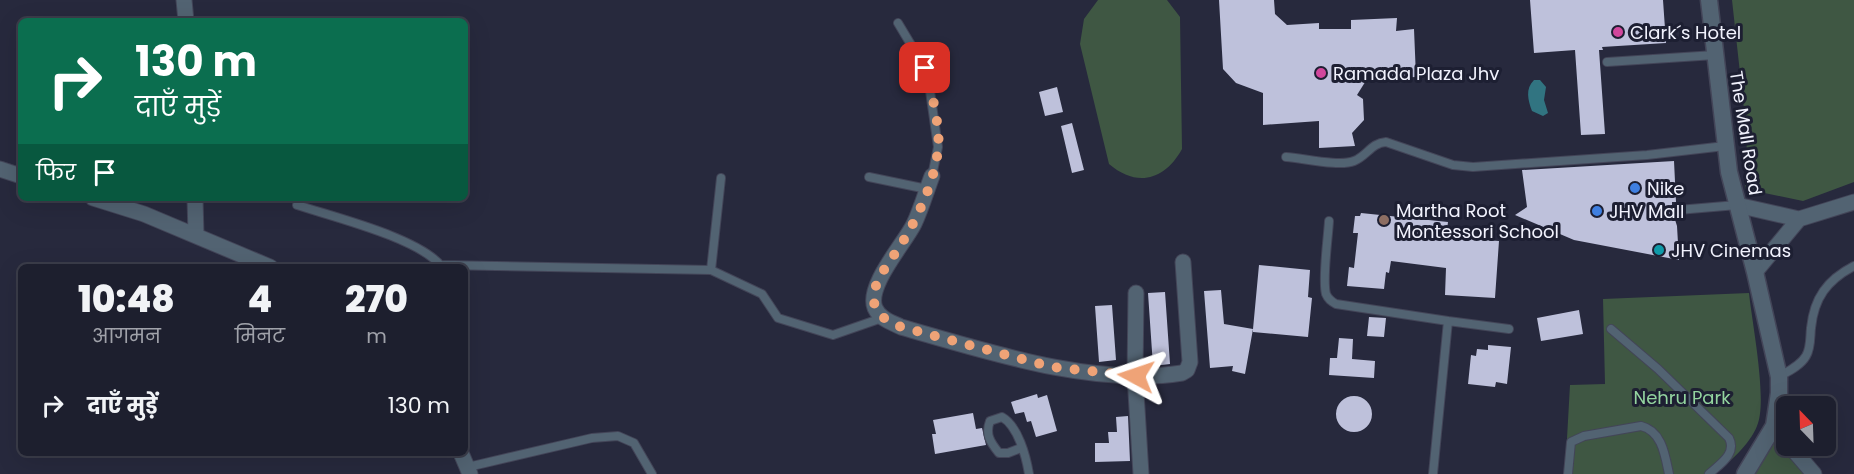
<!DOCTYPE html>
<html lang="hi">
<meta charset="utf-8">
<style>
:root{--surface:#1d1f2e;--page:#2a2c3a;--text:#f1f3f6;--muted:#a0a2aa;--line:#3b3d4a}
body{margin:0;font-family:Poppins,"Noto Sans Devanagari",sans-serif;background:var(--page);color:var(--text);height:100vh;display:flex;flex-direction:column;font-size:22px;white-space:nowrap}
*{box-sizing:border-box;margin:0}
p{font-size:20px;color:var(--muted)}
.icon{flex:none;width:33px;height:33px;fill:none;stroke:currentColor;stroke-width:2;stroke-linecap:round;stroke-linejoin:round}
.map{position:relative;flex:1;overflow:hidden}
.panel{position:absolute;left:18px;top:264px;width:450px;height:192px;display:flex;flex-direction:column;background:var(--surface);border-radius:9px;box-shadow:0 6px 24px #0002,0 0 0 2px var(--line)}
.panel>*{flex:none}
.hud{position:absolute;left:18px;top:18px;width:450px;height:183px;border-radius:9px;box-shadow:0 6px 24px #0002,0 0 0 2px var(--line);background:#0b6e4f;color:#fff;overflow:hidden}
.needle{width:39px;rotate:337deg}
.controls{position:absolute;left:1776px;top:396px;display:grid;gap:12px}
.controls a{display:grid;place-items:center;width:60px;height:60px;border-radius:9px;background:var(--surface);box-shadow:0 6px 24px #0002,0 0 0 2px var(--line);font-size:30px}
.pin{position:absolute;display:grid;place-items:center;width:51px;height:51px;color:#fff;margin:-26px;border-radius:12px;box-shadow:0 3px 9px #0006}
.me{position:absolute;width:66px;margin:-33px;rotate:275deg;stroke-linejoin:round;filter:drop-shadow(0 0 4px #0008)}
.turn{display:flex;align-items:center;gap:21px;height:126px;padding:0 18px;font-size:27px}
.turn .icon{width:78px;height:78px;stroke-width:2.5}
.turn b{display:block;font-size:42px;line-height:51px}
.then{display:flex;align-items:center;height:57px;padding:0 18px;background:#0003;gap:12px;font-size:22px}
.eta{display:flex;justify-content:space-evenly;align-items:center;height:102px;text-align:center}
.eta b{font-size:36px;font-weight:800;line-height:42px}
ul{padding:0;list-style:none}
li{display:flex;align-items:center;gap:18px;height:78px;padding:0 18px}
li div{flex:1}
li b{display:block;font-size:22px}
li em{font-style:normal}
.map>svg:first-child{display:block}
.green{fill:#3f5743}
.water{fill:#317481}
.building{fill:#bec1db}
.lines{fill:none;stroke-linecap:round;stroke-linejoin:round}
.service-casing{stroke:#434558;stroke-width:10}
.minor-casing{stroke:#434558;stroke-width:17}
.tertiary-casing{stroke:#434558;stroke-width:19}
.service{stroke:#526372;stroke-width:8}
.minor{stroke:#526372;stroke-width:15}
.tertiary{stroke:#526372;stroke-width:16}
.route{stroke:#efa377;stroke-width:10;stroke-dasharray:0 18}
.hotel-dot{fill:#d1479c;stroke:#1d1f32;stroke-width:2}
.shop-dot{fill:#3f7fe0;stroke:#1d1f32;stroke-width:2}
.education-dot{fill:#8d6e63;stroke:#1d1f32;stroke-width:2}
.culture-dot{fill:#0f9aa8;stroke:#1d1f32;stroke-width:2}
.labels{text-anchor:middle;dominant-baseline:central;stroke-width:6;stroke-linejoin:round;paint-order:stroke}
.poi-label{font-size:18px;fill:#f1f2fd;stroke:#1d1f32;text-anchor:start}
.street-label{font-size:18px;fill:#f1f2fd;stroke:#1d1f32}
.park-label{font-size:18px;fill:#93d49f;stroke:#1d1f32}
</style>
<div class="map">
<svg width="1854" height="474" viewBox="0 0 1854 474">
<rect width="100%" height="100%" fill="#27293d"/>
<!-- green -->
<path class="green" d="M1098,0H1167L1180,17L1182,149C1165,180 1137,188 1109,164L1080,44L1084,19Z
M1732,0H1854V182L1803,201L1745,189L1747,137Z
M1749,293C1752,323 1768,402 1757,426C1750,444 1729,463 1714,474H1565L1570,385L1605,384L1603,299Z
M1774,443L1806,474H1754Z"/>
<!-- water -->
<path class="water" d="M1534,80H1540L1546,87L1544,100L1548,113L1543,116L1532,111C1528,100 1525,89 1534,80Z"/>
<!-- building -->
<path class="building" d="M1219,0H1274L1275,14L1287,25L1319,23V29H1351V20L1397,18L1396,31L1414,29L1416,77L1367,79L1357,95L1363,99L1364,120L1352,133L1355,146L1319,148V121L1263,125V93L1236,83L1223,69Z
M1530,0H1663L1666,43L1602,47L1603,50H1599L1605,134L1581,135L1575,50L1534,53Z
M1057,87L1063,112L1045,116L1039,92Z
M1072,123L1084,170L1072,173L1061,126Z
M1674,161L1676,202H1672V210L1677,226L1679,260L1574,240L1515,215L1527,207L1522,170Z
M1361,213L1448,222L1446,237L1499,241L1495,298L1445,295L1446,268L1391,261L1389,273L1386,272L1384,289L1347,286L1349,267L1354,268L1358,233H1353L1355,216H1360Z
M1259,265L1310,270L1308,297L1312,298L1308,337L1253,332V329L1245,374L1232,371L1233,366L1210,368L1204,291L1221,290L1224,324L1253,329Z
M1165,292L1170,364L1153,366L1148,293Z
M1112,305L1116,360L1099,362L1095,306Z
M1579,310L1583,334L1541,341L1537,318Z
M1369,317L1386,318L1384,337L1367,336Z
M1339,338L1353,339L1352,359L1375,361L1374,378L1329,375L1330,358H1337Z
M1488,345L1511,347L1507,384L1496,382L1495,387L1468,384L1471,355L1476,356L1477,349L1488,350Z
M1037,394L1038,398L1047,395L1057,431L1036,437L1031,421L1027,422L1024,412L1015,414L1011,402Z
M1336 414a18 18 0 1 1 36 0a18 18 0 1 1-36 0Z
M973,413L976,429L982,428L986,445L935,454L932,434H936L933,420Z
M1128,416L1130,461L1095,462V443H1109L1108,432H1117L1116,417Z"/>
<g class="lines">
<!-- service casing -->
<g class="service-casing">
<path id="service" d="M898,23L925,68L929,84L938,147L932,176
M1607,62L1715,55
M1286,157C1303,158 1339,167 1354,161C1367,156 1371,143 1386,142L1453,165L1473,167L1647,155L1725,146
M869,177L927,189
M297,205C333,217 420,238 442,267
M1678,210L1737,205
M1329,221C1328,239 1322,279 1326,294C1328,299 1331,301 1336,304L1448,321
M441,265L711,270L762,294L778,318L833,335L882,318
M711,270L721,178
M1611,329L1658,369L1729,438C1737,454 1720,464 1709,474
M1780,376C1789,371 1801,365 1806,356C1811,348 1810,337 1811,328C1814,298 1827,280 1854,266
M1021,448L1008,453H999C990,442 985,434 990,421L1002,417C1018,426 1026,456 1029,474
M468,467L592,438L618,436L634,443L652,474
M1433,474L1448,321L1509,329
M1568,474L1571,442L1584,436L1641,426C1662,431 1665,455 1669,474"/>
</g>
<!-- minor casing -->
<g class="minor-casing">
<path id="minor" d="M184,0L186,21
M0,169L21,176
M932,176C926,192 921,209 914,224C904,244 866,286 875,308C880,319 891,322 901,327C985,351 1094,387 1182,373L1187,370L1190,362L1183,262
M93,198L144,214L270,267
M195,198L196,235
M1737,205L1799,219
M1755,272L1799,219L1854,202
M1136,293L1135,376L1141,474
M1774,426L1786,441
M1790,446L1814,474
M461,453L470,474"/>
</g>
<!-- tertiary casing -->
<g class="tertiary-casing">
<path id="tertiary" d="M1709,0L1729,172L1755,272L1779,377V393L1774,426L1745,474"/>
</g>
<!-- service -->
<use href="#service" class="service"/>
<!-- minor -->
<use href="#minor" class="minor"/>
<!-- tertiary -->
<use href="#tertiary" class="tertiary"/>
</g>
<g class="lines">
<!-- route -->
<path class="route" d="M925,68C931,89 941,129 938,150C934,182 919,215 902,243C893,258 875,278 874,295C872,314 886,320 901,327L1052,367L1136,376"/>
</g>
<!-- markers -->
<g class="hotel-dot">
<circle cx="1618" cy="32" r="6"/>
<circle cx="1321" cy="73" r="6"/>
</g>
<g class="shop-dot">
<circle cx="1635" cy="188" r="6"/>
<circle cx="1597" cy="211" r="6"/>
</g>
<circle class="education-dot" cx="1384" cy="220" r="6"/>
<circle class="culture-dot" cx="1659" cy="250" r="6"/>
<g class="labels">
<!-- poi labels -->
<g class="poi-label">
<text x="1630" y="32">Clark´s Hotel</text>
<text x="1333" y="73">Ramada Plaza Jhv</text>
<text x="1647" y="188">Nike</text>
<text x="1396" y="210">Martha Root<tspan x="1396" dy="21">Montessori School</tspan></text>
<text x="1609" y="211">JHV Mall</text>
<text x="1671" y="250">JHV Cinemas</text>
</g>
<!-- street labels -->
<g class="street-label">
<text transform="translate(1746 133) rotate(81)">The Mall Road</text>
</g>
<!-- park labels -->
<g class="park-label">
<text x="1682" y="397">Nehru Park</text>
</g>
</g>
</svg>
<div class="controls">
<a><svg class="needle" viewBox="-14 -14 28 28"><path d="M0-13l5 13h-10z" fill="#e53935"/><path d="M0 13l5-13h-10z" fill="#a0a2aa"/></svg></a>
</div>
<div class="pin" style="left:925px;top:68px;background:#d93025"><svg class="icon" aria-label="arrive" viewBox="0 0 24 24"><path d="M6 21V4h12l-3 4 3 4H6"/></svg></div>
<svg class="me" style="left:1136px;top:376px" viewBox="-20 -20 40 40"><path d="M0-17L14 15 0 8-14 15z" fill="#efa377" stroke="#fff" stroke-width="4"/></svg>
<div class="hud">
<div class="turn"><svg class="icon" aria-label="right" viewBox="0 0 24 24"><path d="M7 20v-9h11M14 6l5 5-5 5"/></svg><div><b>130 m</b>दाएँ मुड़ें</div></div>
<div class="then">फिर<svg class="icon" aria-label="arrive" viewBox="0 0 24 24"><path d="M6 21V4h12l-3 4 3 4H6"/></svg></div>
</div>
<section class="panel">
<div class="eta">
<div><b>10:48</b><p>आगमन</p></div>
<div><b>4</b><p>मिनट</p></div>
<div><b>270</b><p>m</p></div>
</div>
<ul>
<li><svg class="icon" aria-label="right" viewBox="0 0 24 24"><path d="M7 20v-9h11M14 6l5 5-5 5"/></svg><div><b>दाएँ मुड़ें</b></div><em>130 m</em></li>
</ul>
</section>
</div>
